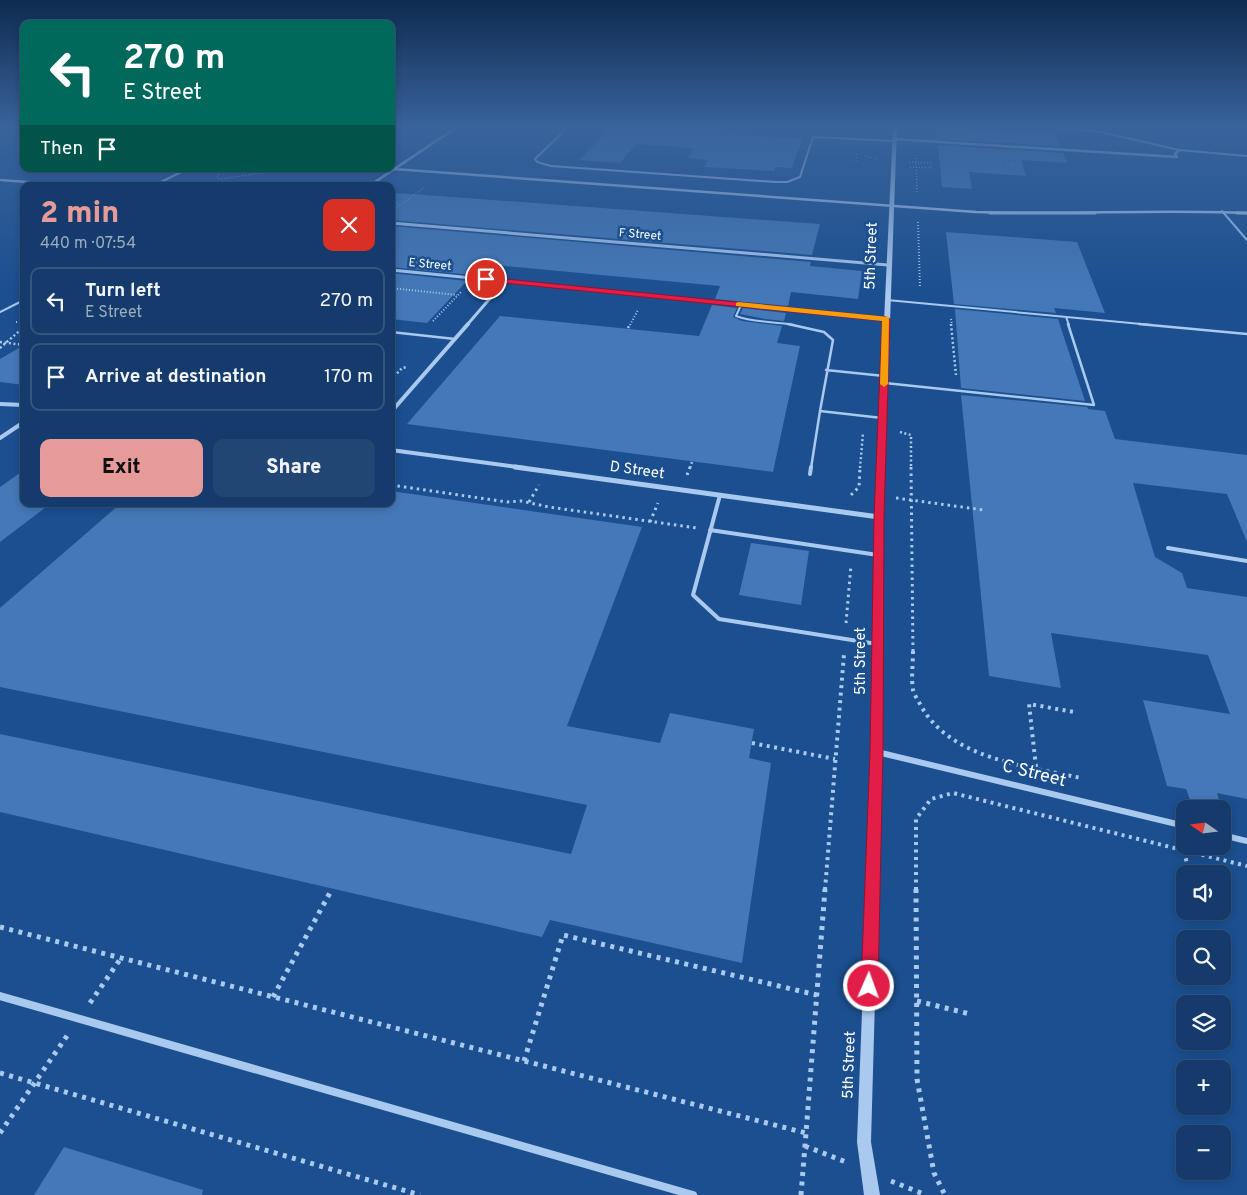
<!DOCTYPE html>
<meta charset="utf-8">
<style>
:root{--surface:#143b6b;--page:#214673;--text:#f1f3f6;--muted:#9dadc1;--line:#33557e;--accent:#e69b98}
body{margin:0;font-family:Overpass,sans-serif;background:var(--page);color:var(--text);height:100vh;display:flex;flex-direction:column;font-size:19px;white-space:nowrap}
*{box-sizing:border-box;margin:0}
p{font-size:16px;color:var(--muted)}
.icon{flex:none;width:28px;height:28px;fill:none;stroke:currentColor;stroke-width:2;stroke-linecap:round;stroke-linejoin:round}
.map{position:relative;flex:1;overflow:hidden}
.panel{position:absolute;left:20px;top:182px;width:375px;height:325px;display:flex;flex-direction:column;background:var(--surface);border-radius:10px;box-shadow:0 2px 8px #0003,0 0 0 1px var(--line)}
.panel>*{flex:none}
.banner{position:absolute;left:20px;top:20px;width:375px;height:152px;border-radius:10px;box-shadow:0 2px 8px #0003,0 0 0 1px var(--line);background:#00695c;color:#fff;overflow:hidden}
.needle{width:32px;rotate:284deg}
.controls{position:absolute;left:1176px;top:800px;display:grid;gap:10px}
.controls a{display:grid;place-items:center;width:55px;height:55px;border-radius:10px;background:var(--surface);box-shadow:0 2px 8px #0003,0 0 0 1px var(--line);font-size:25px}
.pin{position:absolute;display:grid;place-items:center;width:42px;height:42px;color:#fff;margin:-21px;border:2px solid #fff;border-radius:50%;box-shadow:0 1px 5px #0007}
.me{position:absolute;width:55px;margin:-28px;rotate:2deg;stroke-linejoin:round;filter:drop-shadow(0 0 4px #0008)}
.turn{display:flex;align-items:center;gap:18px;height:105px;padding:0 20px;font-size:22px}
.turn .icon{width:65px;height:65px;stroke-width:2.5}
.turn b{display:block;font-size:35px;line-height:42px}
.then{display:flex;align-items:center;height:48px;padding:0 20px;background:#0003;gap:10px;font-size:19px}
.round{display:grid;place-items:center;flex:none;width:52px;height:52px;border-radius:10px;background:var(--page)}
.head{display:flex;align-items:center;justify-content:space-between;height:85px;padding:0 20px}
h1{font-size:30px;font-weight:800;line-height:38px;color:var(--accent)}
.primary-button{display:flex;gap:10px;margin-top:auto;padding:10px 20px}
.primary-button a{flex:1;height:58px;border-radius:10px;background:var(--accent);color:#111;font-size:20px;font-weight:800;line-height:58px;text-align:center}
.primary-button a+a{background:var(--page);color:var(--text)}
ul{padding:0;list-style:none}
li{display:flex;align-items:center;gap:15px;height:68px;margin:0 10px 8px;padding:0 10px;border:2px solid var(--line);border-radius:10px}
li div{flex:1}
li b{display:block;font-size:19px}
li em{font-style:normal}
.map>svg:first-child{display:block}
.building{fill:#4478b7}
.lines{fill:none;stroke-linecap:round;stroke-linejoin:round}
.path-far5{stroke:#a9c9ee;stroke-width:1;stroke-dasharray:1 2;stroke-linecap:butt}
.path-far4{stroke:#a9c9ee;stroke-width:2;stroke-dasharray:1 2;stroke-linecap:butt}
.path-far3{stroke:#a9c9ee;stroke-width:2.5;stroke-dasharray:2 2.5;stroke-linecap:butt}
.path-far2{stroke:#a9c9ee;stroke-width:3;stroke-dasharray:2.5 4;stroke-linecap:butt}
.path-far1{stroke:#a9c9ee;stroke-width:4;stroke-dasharray:3 4.5;stroke-linecap:butt}
.path{stroke:#a9c9ee;stroke-width:5;stroke-dasharray:4 5.5;stroke-linecap:butt}
.service-far2{stroke:#a9c9ee;stroke-width:2}
.service-far1{stroke:#a9c9ee;stroke-width:2.5}
.service{stroke:#a9c9ee;stroke-width:4}
.minor-far5{stroke:#a9c9ee;stroke-width:2.5}
.minor-far4{stroke:#a9c9ee;stroke-width:3}
.minor-far3{stroke:#a9c9ee;stroke-width:4}
.minor-far2{stroke:#a9c9ee;stroke-width:5}
.minor-far1{stroke:#a9c9ee;stroke-width:6}
.minor{stroke:#a9c9ee;stroke-width:8}
.tertiary{fill:#a9c9ee;fill-rule:evenodd}
.route{fill:#e11d48;stroke:#92132f}
.slow{fill:#f59e0b}
.labels{text-anchor:middle;dominant-baseline:central;stroke-width:5;stroke-linejoin:round;paint-order:stroke}
.far-street-label{font-size:12px;fill:#fff;stroke:#1b4f8f}
.street-label{font-size:15px;fill:#fff;stroke:#1b4f8f}
.near-street-label{font-size:18px;fill:#fff;stroke:#1b4f8f}
</style>
<div class="map">
<svg width="1247" height="1195" viewBox="0 0 1247 1195">
<rect width="100%" height="100%" fill="#1b4f8f"/>
<!-- building -->
<path class="building" d="M612,127H726L722,133L802,139L792,168L775,167L774,171L704,167L708,160L688,158L694,148L636,144L620,163L579,160Z
M936,127L1054,133L1060,146L937,139Z
M938,145L1063,153L1068,163L1021,160L1026,176L969,172L972,189L942,187Z
M391,193L412,194L820,224L812,255L391,220Z
M391,226L811,262L810,266L862,271L858,299L791,292L788,306L715,299L720,286L484,264L473,275L391,267Z
M946,232L1077,242L1105,313L1054,308L1056,313L954,304Z
M391,273L467,281L427,323L391,319Z
M712,305L737,308L733,317L742,321L782,326L777,343L800,346L773,472L407,424L500,316L699,336Z
M743,308L786,313L784,321L765,319L740,314Z
M955,309L1058,319L1085,401L961,388Z
M24,345V385L0,382V359Z
M961,395L1087,407L1088,409L1105,411L1115,439L1247,455V542L1227,494L1133,483L1155,557L1182,573L1187,588L1247,597V799L1217,793L1222,809L1192,805L1186,789L1167,786L1143,700L1230,714L1208,655L1051,633L1061,688L989,676Z
M24,470V504H50L0,542V487Z
M391,491L642,527L567,726L660,743L670,713L754,729L749,758L771,763L742,963L550,920L542,937L0,812V734L571,854L587,805L0,687V608L120,504H391Z
M751,543L809,551L801,605L739,595Z
M64,1147L203,1190L202,1195H34Z"/>
<g class="lines">
<!-- path-far5 -->
<path class="path-far5" d="M1015,129L1039,131
M916,155L917,193
M865,156L878,159
M856,161L857,153
M909,162L931,163V166
M1007,162L1014,166
M910,167L931,168V166
M216,169L219,173L217,178L221,179L289,169
M391,203L400,204
M396,208L425,187"/>
<!-- path-far4 -->
<path class="path-far4" d="M918,222L920,288
M391,288L457,295
M951,319L952,325
M433,321L461,292
M16,322H24
M630,325L638,310"/>
<!-- path-far3 -->
<path class="path-far3" d="M951,324L956,375
M628,328L630,324
M0,342L24,345
M0,348L24,327
M391,380L402,368L407,367
M900,432L911,435V468
M690,468L692,462
M860,468L863,433"/>
<!-- path-far2 -->
<path class="path-far2" d="M911,467L913,653
M687,475L690,467
M391,485L507,502L521,501L549,507L697,528
M851,495L859,487L860,467
M896,498L984,510
M529,502L539,485
M650,522L658,503
M846,623L851,565"/>
<!-- path-far1 -->
<path class="path-far1" d="M913,651C913,664 911,678 913,690C914,694 917,699 920,704C949,759 1026,766 1081,778
M752,743L835,759
M1036,767L1029,704L1074,712
M1184,851L1189,872
M825,890L844,654
M916,890V819L931,799L953,793L1247,866"/>
<!-- path -->
<path class="path" d="M916,889L917,1079L934,1173L945,1195
M0,927L806,1133L825,889
M273,997L332,889
M917,1001L970,1014
M90,1003L121,958
M524,1061L563,935L817,995
M0,1073L420,1195
M0,1133L69,1033
M805,1146L846,1162
M891,1181L926,1195
M801,1195L806,1133"/>
<!-- service-far2 -->
<path class="service-far2" d="M563,127L565,130L535,159L537,162L551,166L775,182H787L800,177L813,137L894,141
M1222,211L1247,240
M887,300L1152,325
M741,305L736,316C754,323 774,321 794,325
M0,312L24,300
M1066,317L1069,325"/>
<!-- service-far1 -->
<path class="service-far1" d="M788,324L824,332L833,340L820,411L882,418
M1139,324L1247,334
M391,332L455,339
M826,370L884,376
M885,383L1094,405L1068,324
M811,468L820,411"/>
<!-- service -->
<path class="service" d="M810,474L811,467
M720,495L693,595L719,619L877,644
M710,530L878,555
M1168,548L1247,561"/>
<!-- minor-far5 -->
<path class="minor-far5" d="M894,139L1177,157L1175,154L1179,150
M394,169L976,212C1066,215 1157,209 1247,213
M1,180L80,186
M153,186L187,169
M369,186L457,127"/>
<!-- minor-far4 -->
<path class="minor-far4" d="M990,213H1095
M1237,213H1247
M391,223L888,265
M391,270L886,319
M467,325L505,281"/>
<!-- minor-far3 -->
<path class="minor-far3" d="M0,404L24,405
M391,412L468,324
M0,438L24,422
M391,450L525,468"/>
<!-- minor-far2 -->
<path class="minor-far2" d="M515,467L879,517"/>
<!-- minor-far1 -->
<path class="minor-far1" d="M877,752L1185,826
M1222,835L1247,841"/>
<!-- minor -->
<path class="minor" d="M0,996L693,1195"/>
<!-- tertiary -->
<path class="tertiary" d="M893,127H897L883,517L882,751L871,1142L880,1195H864L857,1142L872,751L875,517Z
M1051,127L1101,131L1179,149L1247,155V157L1179,151L1101,133L1052,128Z"/>
</g>
<!-- sky -->
<linearGradient id="sky" x2="0" y2="1"><stop stop-color="#0f2b4f"/><stop offset="0.43" stop-color="#39639b"/><stop offset="1" stop-color="#39639b" stop-opacity="0"/></linearGradient>
<rect width="1247" height="294" fill="url(#sky)"/>
<!-- route -->
<path class="route" d="M486,277L886,317L890,319L884,517L883,752L878,986L875,992L869,994L863,992L861,986L870,752L874,517L882,321L484,281L483,279Z"/>
<!-- slow -->
<path class="slow" d="M738,302L889,317L888,384L884,387L880,384L882,321L736,306V303Z"/>
<g class="labels">
<!-- far-street labels -->
<g class="far-street-label">
<text transform="translate(640 235) rotate(5)">F Street</text>
<text transform="translate(430 265) rotate(5)">E Street</text>
</g>
<!-- street labels -->
<g class="street-label">
<text transform="translate(872 256) rotate(-88)">5th Street</text>
<text transform="translate(637 471) rotate(8)">D Street</text>
<text transform="translate(861 661) rotate(-90)">5th Street</text>
<text transform="translate(850 1065) rotate(-88)">5th Street</text>
</g>
<!-- near-street labels -->
<g class="near-street-label">
<text transform="translate(1034 774) rotate(14)">C Street</text>
</g>
</g>
</svg>
<div class="controls">
<a><svg class="needle" viewBox="-14 -14 28 28"><path d="M0-13l5 13h-10z" fill="#e53935"/><path d="M0 13l5-13h-10z" fill="#9dadc1"/></svg></a>
<a><svg class="icon" aria-label="sound" viewBox="0 0 24 24"><path d="M4 9h4l5-4v14l-5-4H4zM17 9q2 3 0 6"/></svg></a>
<a><svg class="icon" aria-label="search" viewBox="0 0 24 24"><circle cx="10" cy="10" r="6"/><path d="M15 15l6 6"/></svg></a>
<a><svg class="icon" aria-label="layers" viewBox="0 0 24 24"><path d="M12 4l9 5-9 5-9-5zM3 14l9 5 9-5"/></svg></a>
<a>+</a>
<a>−</a>
</div>
<div class="pin" style="left:486px;top:279px;background:#d93025"><svg class="icon" aria-label="arrive" viewBox="0 0 24 24"><path d="M6 21V4h12l-3 4 3 4H6"/></svg></div>
<svg class="me" style="left:869px;top:986px" viewBox="-20 -20 40 40"><circle r="17" fill="#e11d48" stroke="#fff" stroke-width="3"/><path d="M0-11L8 9 0 5-8 9z" fill="#fff"/></svg>
<div class="banner">
<div class="turn"><svg class="icon" aria-label="left" viewBox="0 0 24 24"><path d="M17 20v-9H6M10 6l-5 5 5 5"/></svg><div><b>270 m</b>E Street</div></div>
<div class="then">Then<svg class="icon" aria-label="arrive" viewBox="0 0 24 24"><path d="M6 21V4h12l-3 4 3 4H6"/></svg></div>
</div>
<section class="panel">
<div class="head"><div><h1>2 min</h1><p>440 m · 07:54</p></div><a class="round" style="background:#d93025;color:#fff"><svg class="icon" aria-label="close" viewBox="0 0 24 24"><path d="M6 6l12 12M18 6L6 18"/></svg></a></div>
<ul>
<li><svg class="icon" aria-label="left" viewBox="0 0 24 24"><path d="M17 20v-9H6M10 6l-5 5 5 5"/></svg><div><b>Turn left</b><p>E Street</p></div><em>270 m</em></li>
<li><svg class="icon" aria-label="arrive" viewBox="0 0 24 24"><path d="M6 21V4h12l-3 4 3 4H6"/></svg><div><b>Arrive at destination</b></div><em>170 m</em></li>
</ul>
<div class="primary-button"><a>Exit</a><a>Share</a></div>
</section>
</div>
